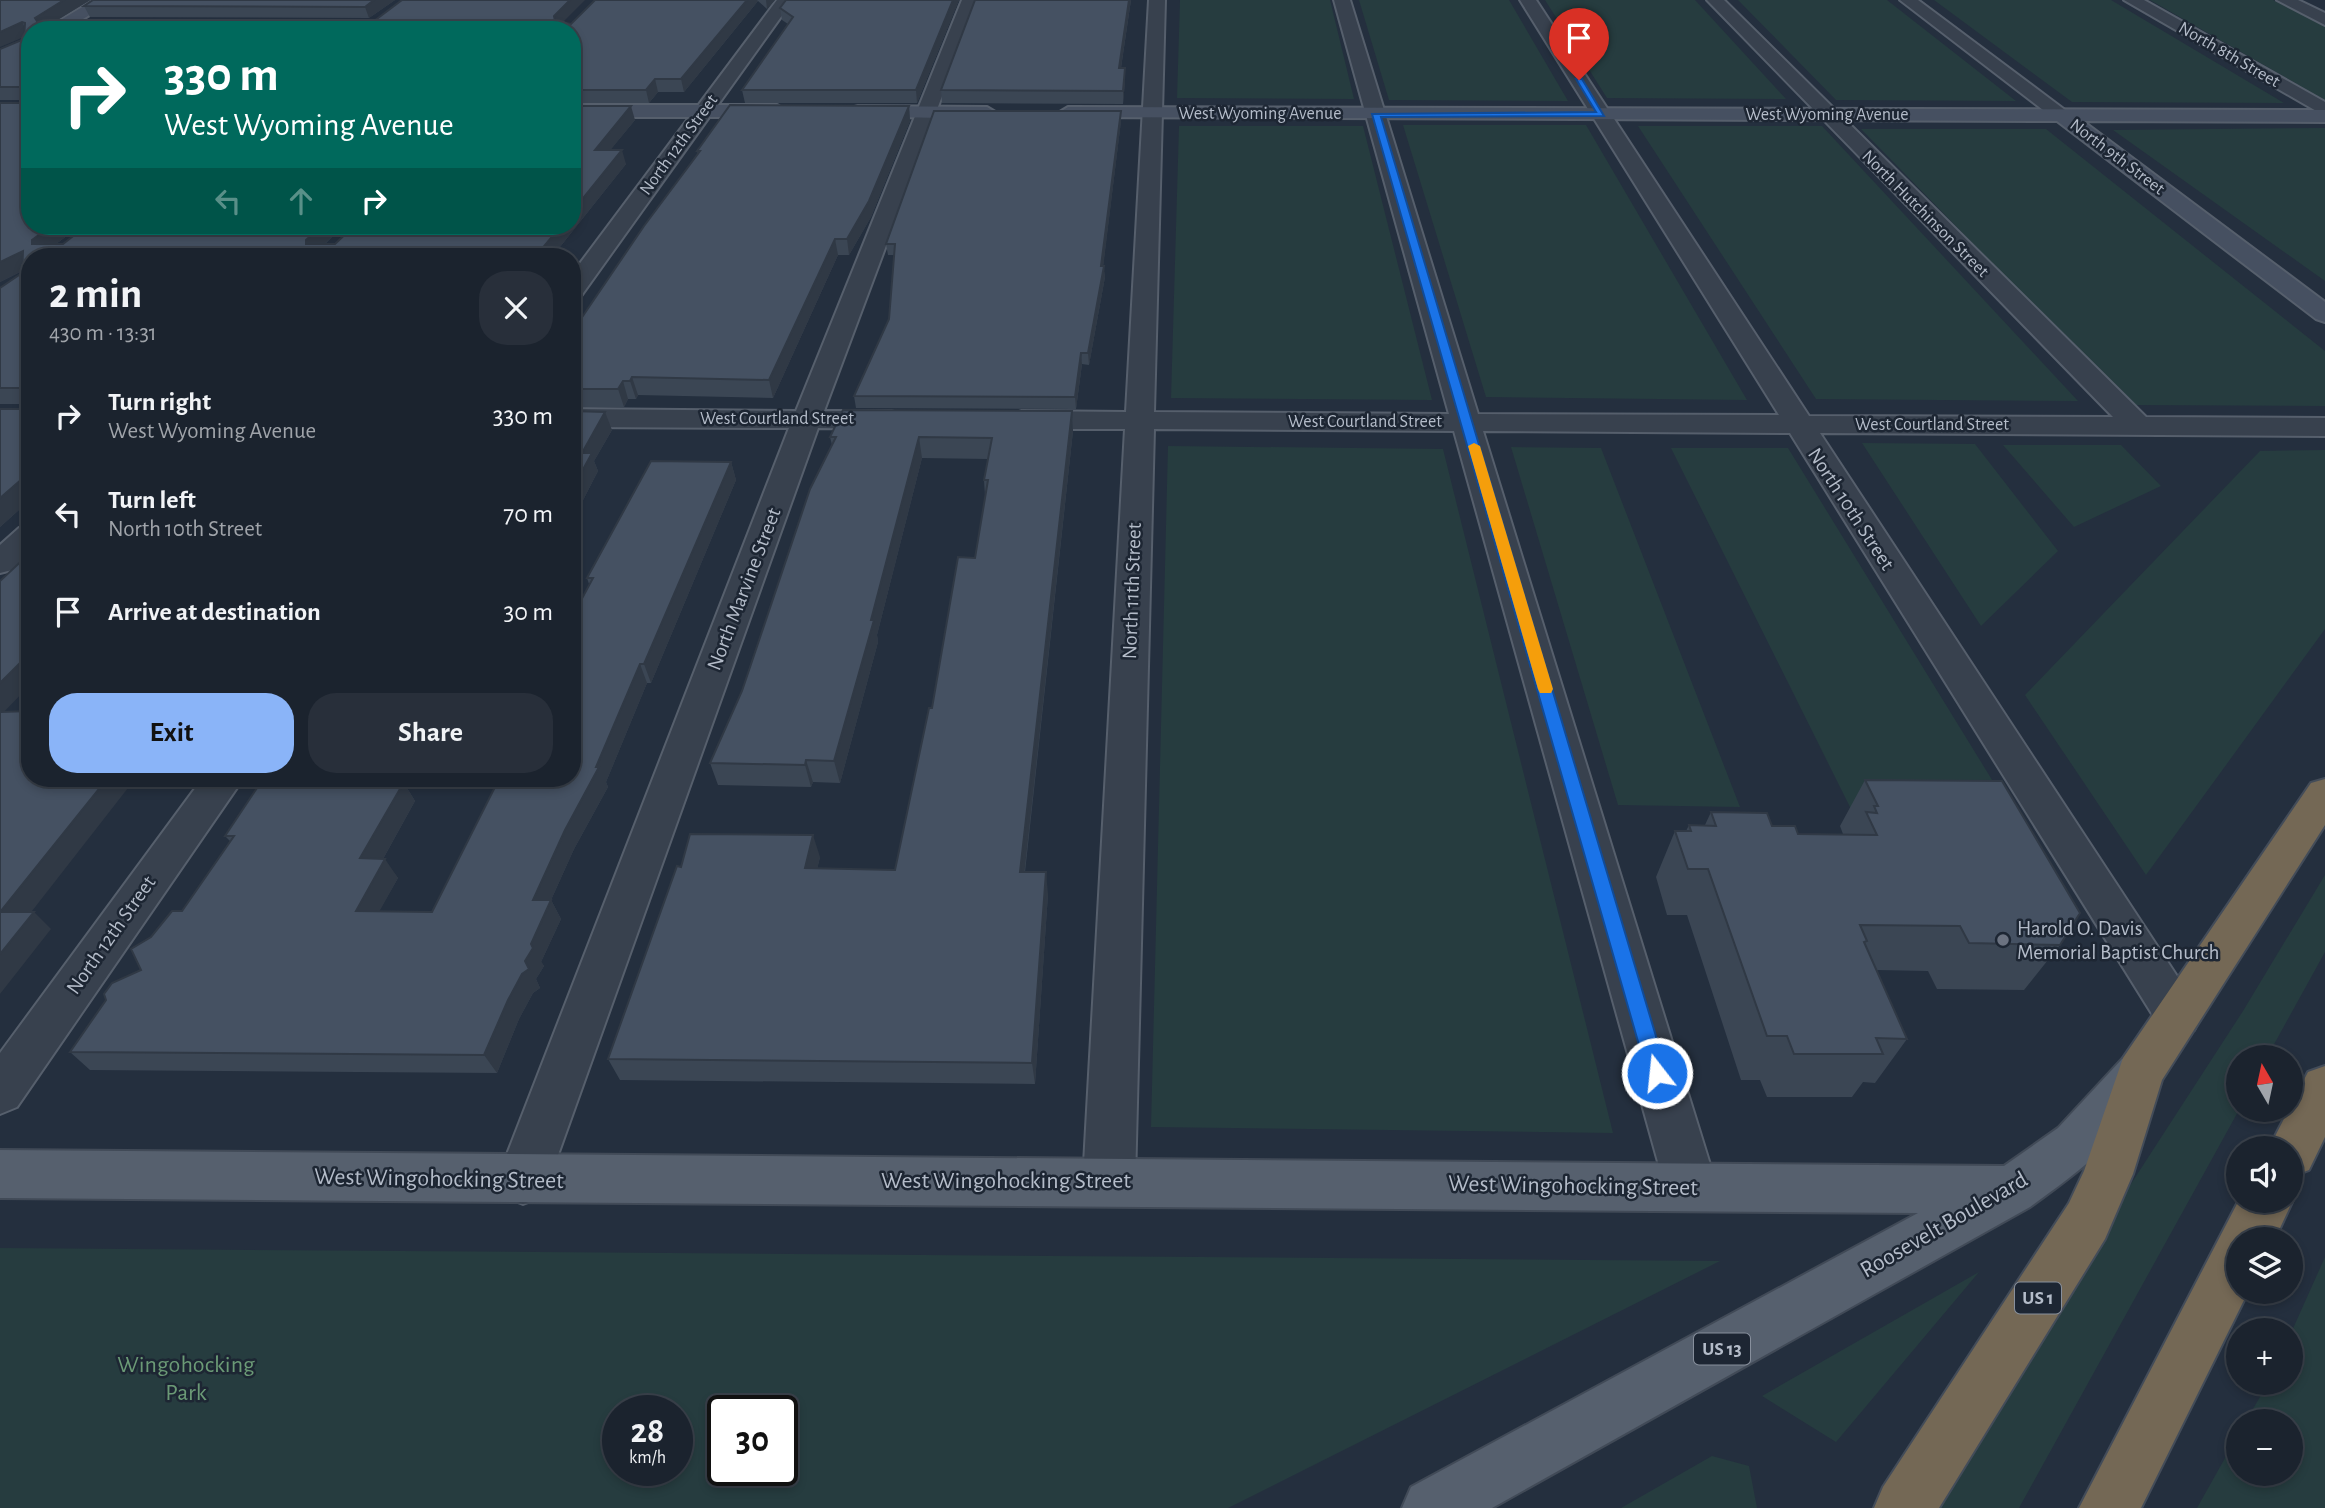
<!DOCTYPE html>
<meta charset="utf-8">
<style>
:root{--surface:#1b232e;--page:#282f3a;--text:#f1f3f6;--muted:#a0a4aa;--line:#39404a;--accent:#8ab4f8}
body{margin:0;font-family:"Alegreya Sans",sans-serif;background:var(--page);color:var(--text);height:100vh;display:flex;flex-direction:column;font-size:26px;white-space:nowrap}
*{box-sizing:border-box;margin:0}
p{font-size:23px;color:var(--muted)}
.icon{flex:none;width:38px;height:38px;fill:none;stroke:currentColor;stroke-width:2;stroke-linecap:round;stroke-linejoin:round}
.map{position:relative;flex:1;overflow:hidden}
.details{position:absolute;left:21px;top:248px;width:560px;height:539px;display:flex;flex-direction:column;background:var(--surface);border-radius:28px;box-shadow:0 4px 10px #0003,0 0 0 2px var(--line)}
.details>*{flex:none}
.banner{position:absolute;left:21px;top:21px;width:560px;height:214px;border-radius:28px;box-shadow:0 4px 10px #0003,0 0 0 2px var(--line);background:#00695c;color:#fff;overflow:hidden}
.needle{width:46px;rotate:351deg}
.controls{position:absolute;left:2226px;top:1045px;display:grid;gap:14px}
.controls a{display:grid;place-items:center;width:77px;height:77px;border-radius:50%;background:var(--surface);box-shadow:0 4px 10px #0003,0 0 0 2px var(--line);font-size:35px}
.speed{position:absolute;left:602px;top:1395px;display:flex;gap:14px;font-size:35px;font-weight:700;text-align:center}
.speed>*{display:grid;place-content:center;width:91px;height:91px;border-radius:50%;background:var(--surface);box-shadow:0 4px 10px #0003,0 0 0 2px var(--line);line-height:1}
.speed small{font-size:18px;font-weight:400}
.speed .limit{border:4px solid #111;border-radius:10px;background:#fff;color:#111}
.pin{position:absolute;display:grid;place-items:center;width:60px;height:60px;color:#fff;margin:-72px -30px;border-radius:50% 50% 50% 0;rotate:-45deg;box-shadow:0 0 7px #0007}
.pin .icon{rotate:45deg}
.me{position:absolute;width:77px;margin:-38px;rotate:344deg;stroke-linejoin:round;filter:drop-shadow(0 0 5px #0008)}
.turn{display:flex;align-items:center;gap:24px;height:147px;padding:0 28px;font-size:32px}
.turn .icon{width:91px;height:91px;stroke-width:2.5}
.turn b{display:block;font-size:49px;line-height:60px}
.lanes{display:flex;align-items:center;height:66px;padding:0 28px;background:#0003;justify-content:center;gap:35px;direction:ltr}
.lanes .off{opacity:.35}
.round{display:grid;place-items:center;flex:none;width:74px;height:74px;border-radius:28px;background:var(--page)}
.overview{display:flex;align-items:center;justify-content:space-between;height:119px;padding:0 28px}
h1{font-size:42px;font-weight:700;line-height:52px}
.button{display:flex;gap:14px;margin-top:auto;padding:14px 28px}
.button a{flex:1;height:80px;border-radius:28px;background:var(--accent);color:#111;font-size:28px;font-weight:700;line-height:80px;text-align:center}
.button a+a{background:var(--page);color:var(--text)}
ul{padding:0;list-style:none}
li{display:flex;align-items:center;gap:21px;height:98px;padding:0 28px}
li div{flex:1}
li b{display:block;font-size:26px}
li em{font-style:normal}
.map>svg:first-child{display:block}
.green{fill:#263c3f;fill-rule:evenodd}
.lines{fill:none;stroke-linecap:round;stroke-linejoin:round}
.street-casing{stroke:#565f6c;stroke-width:4}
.secondary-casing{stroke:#565f6c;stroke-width:4}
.primary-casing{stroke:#414a57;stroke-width:4}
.highway-casing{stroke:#434c59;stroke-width:4}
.street{fill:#38414e;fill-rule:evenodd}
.secondary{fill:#465061;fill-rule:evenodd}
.primary{fill:#56606e;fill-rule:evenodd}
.highway{fill:#746855;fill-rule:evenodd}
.wall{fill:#3b4654}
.shaded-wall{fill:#303945}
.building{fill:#455162;stroke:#303945;stroke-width:2}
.route{fill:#1a73e8;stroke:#114b97;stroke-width:2}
.slow{fill:#f59e0b}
.worship-dot{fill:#6b7280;stroke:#1d2633;stroke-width:2.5}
.labels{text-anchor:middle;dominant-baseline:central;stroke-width:5;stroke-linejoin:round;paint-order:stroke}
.far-street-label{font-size:18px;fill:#b4bcc9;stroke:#1d2633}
.shield{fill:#1d2633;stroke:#878f9c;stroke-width:2}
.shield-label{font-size:19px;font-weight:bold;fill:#b4bcc9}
.street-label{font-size:21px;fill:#b4bcc9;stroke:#1d2633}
.poi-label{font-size:21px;fill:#b4bcc9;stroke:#1d2633;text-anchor:start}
.near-street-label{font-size:24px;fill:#b4bcc9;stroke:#1d2633}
.near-park-label{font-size:24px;fill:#6b9a76;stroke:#1d2633}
</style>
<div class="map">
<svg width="2325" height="1508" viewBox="0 0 2325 1508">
<rect width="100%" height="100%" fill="#242f3e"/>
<!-- green -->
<path class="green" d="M1180,0H1330L1354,99L1177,98Z
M1359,0H1509L1568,101L1389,100Z
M1545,0H1695L1786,99L1607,98Z
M1738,0H1887L2016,101L1836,100Z
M1934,0H2111L2284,103L2072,102Z
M2150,0H2273L2325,26V100Z
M1403,125H1586L1747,400L1486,397Z
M1179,126H1363L1432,400L1171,398Z
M1638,126H1822L2078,401L1816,399Z
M2325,128V281L2113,130Z
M1861,129H2046L2325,351V406L2131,405Z
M1862,443L1975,444L2058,551L1981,626Z
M2003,445H2121L2161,486L2074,527Z
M1168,446L1443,449L1613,1133L1151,1127Z
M1511,447L1601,448L1740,807L1618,805Z
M1671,448H1788L2013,814L1853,813Z
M2325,450V629L2146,875L2025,695L2260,451Z
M2325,875V952L2267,1057H2238L2239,1110L2019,1508H1921L2243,1011Z
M0,1248L1720,1261L1228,1508H0ZM618,1410H677V1470H618ZM723,1410H782V1470H723Z
M2325,1257V1508H2197L2238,1435V1474H2291V1421H2246L2268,1383L2291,1382V1333Z
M1979,1272L1836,1442L1762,1396Z
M1712,1456L1749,1466L1757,1508H1621Z"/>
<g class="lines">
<!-- street casing -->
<g class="street-casing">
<path id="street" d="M777,0H793L581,296L572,298V274Z
M962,0H978L824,411H891L901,414L905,420L901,426L891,429L818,428L549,1180L541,1197L523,1204L505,1197L497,1180L789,428L572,427V409L796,411Z
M1149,0H1165L1154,412L1449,414L1334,0H1350L1478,414L1779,415L1520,0H1536L1809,416L2113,417L1707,0H1724L2146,417L2325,418V436L1820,433L2194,1002L2201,1016L2194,1030L2178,1036L2162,1030L1790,433L1483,431L1717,1187L1709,1204L1691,1211L1673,1204L1665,1187L1454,431L1154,429L1135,1182L1127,1199L1109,1206L1091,1199L1083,1182L1125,429H1022L1012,426L1008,420L1012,414L1022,411L1126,412Z
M1900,0H1918L2073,116L2070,120H2056Z
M2124,0H2144L2325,102V116Z
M2277,0H2298L2325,13V25Z
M30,525V553L12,570L0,573V545L19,528Z
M202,779H243L17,1107L0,1114V1053Z"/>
</g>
<!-- secondary casing -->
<g class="secondary-casing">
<path id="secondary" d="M94,0H114L65,30H44Z
M572,105H777L787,111L777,117H572Z
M858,106L987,107L997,113L987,119L851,116L848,112L851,108Z
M1068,107L2325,110V122L2083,121L2325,302V322L2316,319L2057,121L1061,117L1058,113Z"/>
</g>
<!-- primary casing -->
<g class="primary-casing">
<path id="primary" d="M2139,1053L2156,1059L2163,1074C2138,1128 2077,1173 2030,1207L1492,1508H1402L1411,1487L1918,1213L0,1198V1150L2004,1166L2058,1128L2122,1059Z"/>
</g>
<!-- highway casing -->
<g class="highway-casing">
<path id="highway" d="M2325,779V825L2162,1080L2133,1174L2105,1239L1939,1508H1874L1883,1487L2069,1203L2084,1171L2123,1058L2311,783Z
M2325,1066V1137L2309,1170L2291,1177V1148H2269L2308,1072Z
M2291,1195L2293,1200L2275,1239H2238V1292H2248L2141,1508H2079L2239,1200H2291Z"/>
</g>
<!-- street -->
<use href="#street" class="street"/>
<!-- secondary -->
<use href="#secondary" class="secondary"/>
<!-- primary -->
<use href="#primary" class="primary"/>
<!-- highway -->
<use href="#highway" class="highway"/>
</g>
<!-- wall -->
<path class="wall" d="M0,0H90L56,21L563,22L571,24L595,0H775L767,9L758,1L684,92H658L649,103H572V30H30V226H80L56,244L343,226L325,244H335L572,106L635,120L610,150L626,164L552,257H30V500L0,527V409H20L21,404H0V288L22,273V271L0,282V103H24V100H0V49L24,39V37Z
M93,0H395L369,18L90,17L84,6Z
M959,0L917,103H745L742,90L788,24L782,20L780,8Z
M1131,0L1121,68H1125V81L1123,104L942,103L941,90Z
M909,106L910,121L871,217L849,255H838L773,398L638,395L636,399H628L624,407H572V332L698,154L697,151Z
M1121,111V121L1103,266L1105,277L1089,365L1082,364L1076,409L856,408L854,396L889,319L894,255H888L886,244Z
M572,411L612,430L594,461L598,471L581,504H572Z
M1072,411L1073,431L1025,872L1048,894L1035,1084L620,1080L608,1059L820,857L817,869L895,870L932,708L975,558L985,496L984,480L988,459L922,458L877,635L878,642L840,783L813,782L811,787L718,785L710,763L742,691L832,445L830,437Z
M731,462L736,480L651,683H647L606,782L608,787L574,849L551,900L561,919L541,962L544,966L536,979L540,988L533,993L519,1019L497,1073L90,1070L70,1052L141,970L151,937L182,911L230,841L225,836L263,779H412L407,788L415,801L383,859L398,878L379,911L432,912L572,779L589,584L587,578Z
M1865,780L2060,945L2024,990L1937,989L1928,971L1877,970L1907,1039L1875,1083L1863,1082L1852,1097H1767L1760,1080H1741L1687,915H1667L1656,877L1675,831H1686L1689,825H1705L1711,812L1772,826L1798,834H1843L1840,826Z"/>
<!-- shaded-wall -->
<path class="shaded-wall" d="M64,0H90L41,30L35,18Z
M374,0H395L369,18L365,7Z
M570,0H585L557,28L554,16Z
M747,0H757L758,1L684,92L681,79Z
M766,0H775L767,9Z
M953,0H959L917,103L916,90Z
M1129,0H1131L1119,81V68Z
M22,22L29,35L0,47V32Z
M1125,68V81L1123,104V91Z
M655,79L658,92L649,103L646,90Z
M631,106L635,120L599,164L595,150Z
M909,106L910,121L871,217L849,255L847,239Z
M1121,111V121L1102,277L1101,266Z
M622,150L626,164L552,257H535L561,226H572V212Z
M51,226H80L41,255L32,244V240Z
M322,226H343L313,255L306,244V240Z
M835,239L838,255L773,398L769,380Z
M23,251L30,267L0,282V262Z
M1104,266L1105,277L1089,365L1088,353Z
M1081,353L1082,364L1076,409L1075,397Z
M632,377L638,395L636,399L630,381Z
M623,381L628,399L624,407L618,389Z
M1072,411L1073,431L1022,894L1020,872Z
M605,412L612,430L594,461L598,471L581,504L574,486L582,453Z
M919,437L922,458L877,635L878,642L840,783L834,761Z
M731,462L736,480L651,683L644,664Z
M30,472V500L0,527V498Z
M30,653V685L0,716V683Z
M640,664L647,683L606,782L608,787L574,849L551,900L561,919L541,962L531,944L533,900L565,830L596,767Z
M806,760L813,782L811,787L805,765Z
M107,779H135L18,929L0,912Z
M390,779H412L407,788L415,801L373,877L360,858Z
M813,835L820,857L812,890L805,868Z
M385,859L398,878L369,930L356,911Z
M1046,872L1048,894L1035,1084L1032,1063Z
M34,912L51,929L0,994V954Z
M533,948L544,966L536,979L540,988L533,993L519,1019L497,1073L484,1055L508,1000L522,974L525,961Z"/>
<!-- building -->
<path class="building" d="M0,0H64L35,18L37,21H374L402,0H570L554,16L555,21L571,24L595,0H747L681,79H655L646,90H572V30H30V226H51L32,240V244H63L86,226H322L306,240V244H335L354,226H561L535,257H30V472L0,498V409H20L21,388H0V288L22,273L23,251L0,262V103H24V87H0V49L24,39L25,23L22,22L0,32Z
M93,0H374L365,7L84,6Z
M786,0H953L916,90H742L793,17L780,8Z
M975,0H1129L1119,68H1125L1123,91L941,90Z
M730,105L909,106L869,201L847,239H835L769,380L632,377L630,381H623L618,389H572V332L644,226L700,151H697Z
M572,106H631L595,150H622L572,212Z
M934,111H1121L1101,266H1104L1088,353H1081L1075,397L854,396L889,319L895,244H886Z
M843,410L1072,411L1020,872H1046L1032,1063L608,1059L677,866L681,867L690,834L813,835L805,868L895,870L929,708H932L958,557L975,558L988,480H984L992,438L919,437L871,620H874L834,761L806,760L805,765L710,763L742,691L810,489L836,437H830Z
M572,411L605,412L582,453H592L574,486H572Z
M651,461L731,462L644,664H640L596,767H599L565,830L533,900H551L531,944L533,948L525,961L529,969L522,974L508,1000L484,1055L70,1052L106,1000L104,994L112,983L141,970L131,949L151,937L172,911H182L234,836H225L263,779H390L388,782H404L360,858L385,859L356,911L432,912L499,779H572V617L593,578H587Z
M30,553V653L0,683V581Z
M30,711V779H107L0,912H34L0,954V712Z
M1865,780L2002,781L2080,913L2060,945L1969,943L1960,926L1860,925L1867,941L1864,942L1907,1039L1876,1038L1883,1054H1794L1787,1036H1767L1708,869H1688L1675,831H1691L1689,825L1716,826L1711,812L1767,813L1772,826H1795L1798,834L1877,835L1866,812L1877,813L1874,806H1878Z"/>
<!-- route -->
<path class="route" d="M1576,79H1582L1604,116L1381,117L1667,1073L1664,1079L1657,1081L1650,1079L1647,1073L1372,114L1596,112Z"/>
<!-- slow -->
<path class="slow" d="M1474,443L1480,446L1553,689L1551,693H1540L1538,689L1468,446Z"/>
<!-- markers -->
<circle class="worship-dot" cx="2003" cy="940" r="7"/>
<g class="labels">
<!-- far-street labels -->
<g class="far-street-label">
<text transform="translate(2229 55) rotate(30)">North 8th Street</text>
<text x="1260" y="114">West Wyoming Avenue</text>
<text x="1827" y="115">West Wyoming Avenue</text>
<text transform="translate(679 145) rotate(-54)">North 12th Street</text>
<text transform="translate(2117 157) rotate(37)">North 9th Street</text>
<text transform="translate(1925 214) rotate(45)">North Hutchinson Street</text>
<text x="777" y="419">West Courtland Street</text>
<text x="1365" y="422">West Courtland Street</text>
<text x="1932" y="425">West Courtland Street</text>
</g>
<!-- shield labels -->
<g class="shield">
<rect x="2015" y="1282.5" width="46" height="31" rx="5"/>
<rect x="1694" y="1333.5" width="56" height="31" rx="5"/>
</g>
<g class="shield-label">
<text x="2038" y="1298">US 1</text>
<text x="1722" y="1349">US 13</text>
</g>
<!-- street labels -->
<g class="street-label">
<text transform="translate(1851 509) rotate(57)">North 10th Street</text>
<text transform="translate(744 589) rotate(-69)">North Marvine Street</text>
<text transform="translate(1132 591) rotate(-88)">North 11th Street</text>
<text transform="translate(111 935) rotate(-55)">North 12th Street</text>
</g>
<!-- poi labels -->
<g class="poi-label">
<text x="2017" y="928">Harold O. Davis<tspan x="2017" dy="24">Memorial Baptist Church</tspan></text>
</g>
<!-- near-street labels -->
<g class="near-street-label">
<text transform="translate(439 1179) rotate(1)">West Wingohocking Street</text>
<text x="1006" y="1181">West Wingohocking Street</text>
<text transform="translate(1573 1186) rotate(1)">West Wingohocking Street</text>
<text transform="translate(1944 1225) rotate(-30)">Roosevelt Boulevard</text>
</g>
<!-- near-park labels -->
<g class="near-park-label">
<text x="186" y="1365">Wingohocking<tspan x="186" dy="28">Park</tspan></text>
</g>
</g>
</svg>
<div class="controls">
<a><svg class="needle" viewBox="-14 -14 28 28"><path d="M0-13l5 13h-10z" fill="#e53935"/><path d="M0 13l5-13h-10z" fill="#a0a4aa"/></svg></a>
<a><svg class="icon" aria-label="sound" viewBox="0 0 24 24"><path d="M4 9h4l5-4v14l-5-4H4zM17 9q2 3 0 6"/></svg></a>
<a><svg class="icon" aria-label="layers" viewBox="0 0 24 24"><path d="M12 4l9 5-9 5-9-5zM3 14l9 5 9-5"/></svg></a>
<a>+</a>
<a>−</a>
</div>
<div class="speed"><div>28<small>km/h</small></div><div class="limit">30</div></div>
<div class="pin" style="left:1579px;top:80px;background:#d93025"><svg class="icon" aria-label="arrive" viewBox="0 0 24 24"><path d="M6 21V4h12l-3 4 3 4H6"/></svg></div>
<svg class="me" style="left:1657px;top:1073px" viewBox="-20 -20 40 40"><circle r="17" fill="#1a73e8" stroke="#fff" stroke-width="3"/><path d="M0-11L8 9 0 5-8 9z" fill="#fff"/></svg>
<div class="banner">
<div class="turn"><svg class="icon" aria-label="right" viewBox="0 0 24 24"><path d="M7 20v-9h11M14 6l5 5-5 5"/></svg><div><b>330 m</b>West Wyoming Avenue</div></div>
<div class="lanes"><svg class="icon off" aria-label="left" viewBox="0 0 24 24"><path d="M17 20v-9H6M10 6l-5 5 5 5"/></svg><svg class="icon off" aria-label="ahead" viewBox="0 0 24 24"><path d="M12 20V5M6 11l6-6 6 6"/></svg><svg class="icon" aria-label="right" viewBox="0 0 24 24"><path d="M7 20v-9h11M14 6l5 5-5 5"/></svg></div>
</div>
<section class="details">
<div class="overview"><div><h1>2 min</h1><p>430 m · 13:31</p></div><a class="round"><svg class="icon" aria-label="close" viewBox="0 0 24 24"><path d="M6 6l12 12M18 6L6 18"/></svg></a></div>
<ul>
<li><svg class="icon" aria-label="right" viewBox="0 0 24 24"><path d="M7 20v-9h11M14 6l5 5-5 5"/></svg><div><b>Turn right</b><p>West Wyoming Avenue</p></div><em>330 m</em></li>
<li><svg class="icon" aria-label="left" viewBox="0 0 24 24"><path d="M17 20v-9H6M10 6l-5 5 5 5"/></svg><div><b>Turn left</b><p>North 10th Street</p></div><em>70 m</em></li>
<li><svg class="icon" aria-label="arrive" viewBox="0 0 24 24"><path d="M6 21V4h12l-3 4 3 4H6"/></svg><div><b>Arrive at destination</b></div><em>30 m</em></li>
</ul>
<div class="button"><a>Exit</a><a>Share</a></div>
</section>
</div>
